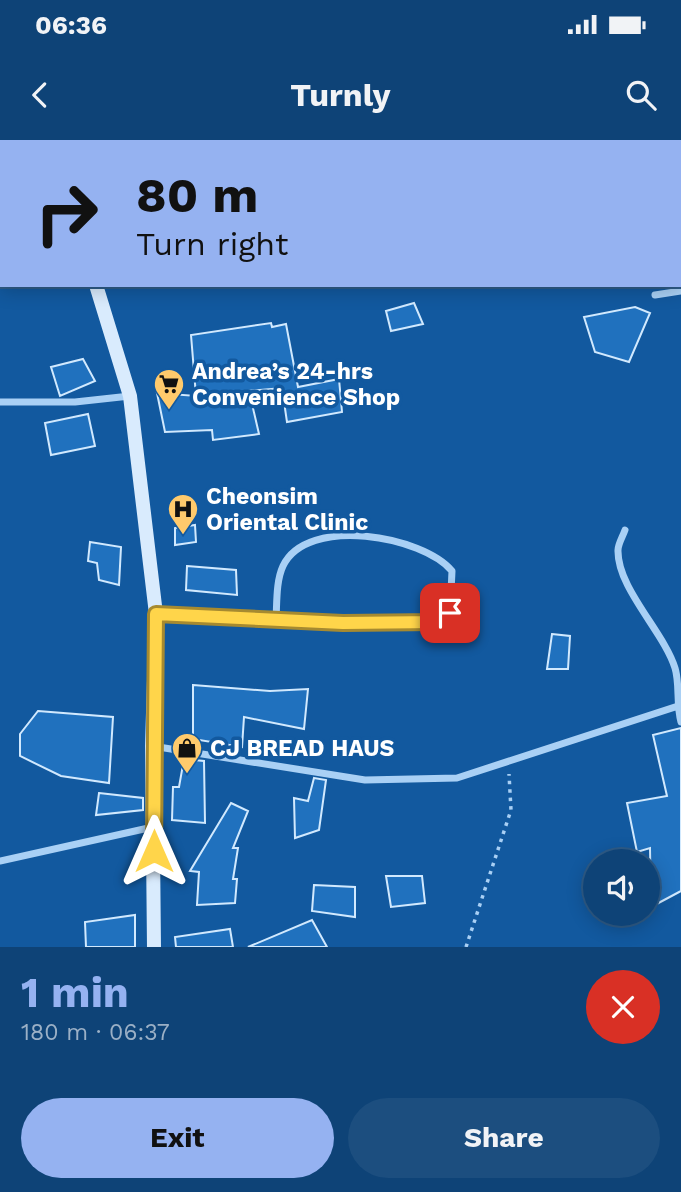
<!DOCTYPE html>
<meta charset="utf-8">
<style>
:root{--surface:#0e4377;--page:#1c4e7f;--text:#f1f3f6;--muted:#9bb0c6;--line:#2e5c89;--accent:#95b2f1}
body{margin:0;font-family:"Work Sans",sans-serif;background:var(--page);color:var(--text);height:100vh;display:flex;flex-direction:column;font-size:26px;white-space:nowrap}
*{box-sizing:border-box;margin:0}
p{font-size:23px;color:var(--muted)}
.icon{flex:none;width:38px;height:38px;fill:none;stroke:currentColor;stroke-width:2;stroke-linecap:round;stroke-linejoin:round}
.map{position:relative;height:807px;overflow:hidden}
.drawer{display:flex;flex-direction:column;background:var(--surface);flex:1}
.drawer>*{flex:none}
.guide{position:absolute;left:0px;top:0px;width:682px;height:147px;box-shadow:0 4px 18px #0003,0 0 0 2px var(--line);background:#95b2f1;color:#111;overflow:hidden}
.buttons{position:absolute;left:583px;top:709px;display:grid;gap:14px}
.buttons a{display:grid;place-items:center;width:77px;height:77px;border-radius:50%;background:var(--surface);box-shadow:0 4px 18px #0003,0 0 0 2px var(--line);font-size:35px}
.pin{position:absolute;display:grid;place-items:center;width:60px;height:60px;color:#fff;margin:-30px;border-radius:14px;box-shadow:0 4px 10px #0006}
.me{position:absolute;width:77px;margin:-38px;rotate:0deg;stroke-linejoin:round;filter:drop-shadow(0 0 5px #0008)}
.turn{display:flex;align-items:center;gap:24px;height:147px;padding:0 21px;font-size:32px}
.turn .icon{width:91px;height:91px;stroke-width:2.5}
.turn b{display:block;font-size:49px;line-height:60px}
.round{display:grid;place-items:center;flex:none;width:74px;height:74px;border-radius:37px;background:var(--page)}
.summary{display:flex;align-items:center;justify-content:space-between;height:119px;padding:0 21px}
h1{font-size:42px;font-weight:700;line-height:52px;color:var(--accent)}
.primary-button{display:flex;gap:14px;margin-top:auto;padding:14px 21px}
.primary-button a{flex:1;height:80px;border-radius:42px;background:var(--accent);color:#111;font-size:28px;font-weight:700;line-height:80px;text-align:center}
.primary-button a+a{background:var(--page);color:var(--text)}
.status{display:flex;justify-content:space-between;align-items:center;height:49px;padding:0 35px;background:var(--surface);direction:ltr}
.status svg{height:19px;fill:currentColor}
header{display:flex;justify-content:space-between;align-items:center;height:91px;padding:0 21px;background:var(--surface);font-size:32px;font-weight:700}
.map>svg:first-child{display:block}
.building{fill:#2071be;stroke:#d1e9fe;stroke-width:2}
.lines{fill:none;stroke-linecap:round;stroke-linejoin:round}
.path{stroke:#a9d0f5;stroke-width:3.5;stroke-dasharray:3.5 5;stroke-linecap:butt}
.minor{stroke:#a9d0f5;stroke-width:7}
.secondary{stroke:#d9ebfd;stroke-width:14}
.route-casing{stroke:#a68a30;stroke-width:18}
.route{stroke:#ffd54a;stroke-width:12}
.labels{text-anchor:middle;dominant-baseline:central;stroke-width:7;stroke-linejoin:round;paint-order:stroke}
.poi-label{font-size:23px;font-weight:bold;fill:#fff;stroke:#12599f;text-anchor:start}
</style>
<div class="status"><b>06:36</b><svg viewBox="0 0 49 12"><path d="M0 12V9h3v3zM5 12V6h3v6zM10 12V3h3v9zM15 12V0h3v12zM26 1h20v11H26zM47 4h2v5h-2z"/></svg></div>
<header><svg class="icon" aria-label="back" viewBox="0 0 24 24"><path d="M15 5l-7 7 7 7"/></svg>Turnly<svg class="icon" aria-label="search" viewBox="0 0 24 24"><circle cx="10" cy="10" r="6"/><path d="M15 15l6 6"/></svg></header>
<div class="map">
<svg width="681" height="807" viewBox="0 0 681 807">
<rect width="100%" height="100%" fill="#12599f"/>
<!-- building -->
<path class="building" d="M414,163L423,184L391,191L386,171Z
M635,167L650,173L629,222L595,212L584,177Z
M271,183L272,187L286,184L298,247L339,239L342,272L287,282L282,248L249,251L259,294L213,300L212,290L165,292L157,253L196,256L191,195Z
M83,219L95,241L60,256L51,227Z
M88,274L95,306L51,315L45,283Z
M195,385L196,402L175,405V388Z
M90,402L121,407L119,445L99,440L97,423L88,421Z
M187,426L236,430L237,455L186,450Z
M552,494L570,496L568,529H547Z
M193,545L270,551L308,549L304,589L244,577L242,607L193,599Z
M38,571L113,577L109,643L61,636L20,616V594Z
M681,588V751L651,767L650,708L637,712L627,663L667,656L653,595Z
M184,619L204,621L205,683L172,680L173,647H179Z
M314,638L326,640L319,690L295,698L294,658L308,661Z
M99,653L143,658V670L96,675Z
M231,663L248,671L233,708H238L233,739H237L235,763L197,765L199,732L190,731Z
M386,736H422L425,763L391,767Z
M314,745L355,747V777L312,771Z
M135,775V807H86L85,782Z
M312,780L327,807H248Z
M230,789L233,807H176L175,797Z"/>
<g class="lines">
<!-- path -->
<path class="path" d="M466,807L511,670L509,634"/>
<!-- minor -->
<path class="minor" d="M655,155L681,151
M0,262H75L130,256
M625,390C623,396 618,404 618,410C617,448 664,492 675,528C680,544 676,564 681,582
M156,474L343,483L436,482L450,473L452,431C423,396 307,375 283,426C276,441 277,462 276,479
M152,606L365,640L457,638L681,565
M0,721L153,687"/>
<!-- secondary -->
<path class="secondary" d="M48,0L49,2
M96,145L130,256L156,474L152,606L154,807"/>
</g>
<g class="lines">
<!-- route casing -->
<g class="route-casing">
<path id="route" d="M154,711L156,474L343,483L436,482L450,473"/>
</g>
<!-- route -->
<use href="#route" class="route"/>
</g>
<!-- icons -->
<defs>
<g id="supermarket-pin" transform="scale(1.575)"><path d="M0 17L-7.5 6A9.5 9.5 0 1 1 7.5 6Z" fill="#ffca6c" stroke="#12599f"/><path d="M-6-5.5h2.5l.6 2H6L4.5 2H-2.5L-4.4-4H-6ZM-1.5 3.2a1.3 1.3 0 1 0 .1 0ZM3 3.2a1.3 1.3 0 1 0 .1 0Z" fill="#111"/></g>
<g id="hospital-pin" transform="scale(1.575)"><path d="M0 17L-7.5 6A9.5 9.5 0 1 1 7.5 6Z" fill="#ffca6c" stroke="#12599f"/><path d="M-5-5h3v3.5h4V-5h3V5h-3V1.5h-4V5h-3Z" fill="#111"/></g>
<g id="shop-pin" transform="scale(1.575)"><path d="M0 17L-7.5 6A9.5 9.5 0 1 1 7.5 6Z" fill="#ffca6c" stroke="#12599f"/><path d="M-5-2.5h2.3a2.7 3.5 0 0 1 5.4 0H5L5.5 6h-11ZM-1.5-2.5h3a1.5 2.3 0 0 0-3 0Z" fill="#111"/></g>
</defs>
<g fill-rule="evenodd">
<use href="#supermarket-pin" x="169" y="244"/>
<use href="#hospital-pin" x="183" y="369"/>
<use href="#shop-pin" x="187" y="608"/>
</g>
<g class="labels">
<!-- poi labels -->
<g class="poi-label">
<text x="192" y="231">Andrea’s 24-hrs<tspan x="192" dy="26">Convenience Shop</tspan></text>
<text x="206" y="356">Cheonsim<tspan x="206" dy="26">Oriental Clinic</tspan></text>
<text x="210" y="608">CJ BREAD HAUS</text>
</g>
</g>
</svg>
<div class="buttons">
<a><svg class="icon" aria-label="sound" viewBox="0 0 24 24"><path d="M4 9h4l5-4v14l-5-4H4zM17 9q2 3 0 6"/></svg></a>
</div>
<div class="pin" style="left:450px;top:473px;background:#d93025"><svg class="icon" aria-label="arrive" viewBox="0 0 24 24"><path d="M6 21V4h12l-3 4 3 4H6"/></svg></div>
<svg class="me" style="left:154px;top:711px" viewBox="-20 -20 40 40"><path d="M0-17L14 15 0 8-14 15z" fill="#ffd54a" stroke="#fff" stroke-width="4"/></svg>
<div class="guide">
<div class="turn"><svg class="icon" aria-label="right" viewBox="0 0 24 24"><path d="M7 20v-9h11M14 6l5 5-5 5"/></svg><div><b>80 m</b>Turn right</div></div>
</div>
</div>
<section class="drawer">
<div class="summary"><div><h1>1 min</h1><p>180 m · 06:37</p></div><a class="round" style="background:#d93025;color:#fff"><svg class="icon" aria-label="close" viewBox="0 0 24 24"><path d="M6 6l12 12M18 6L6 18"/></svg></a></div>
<div class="primary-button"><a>Exit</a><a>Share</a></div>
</section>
